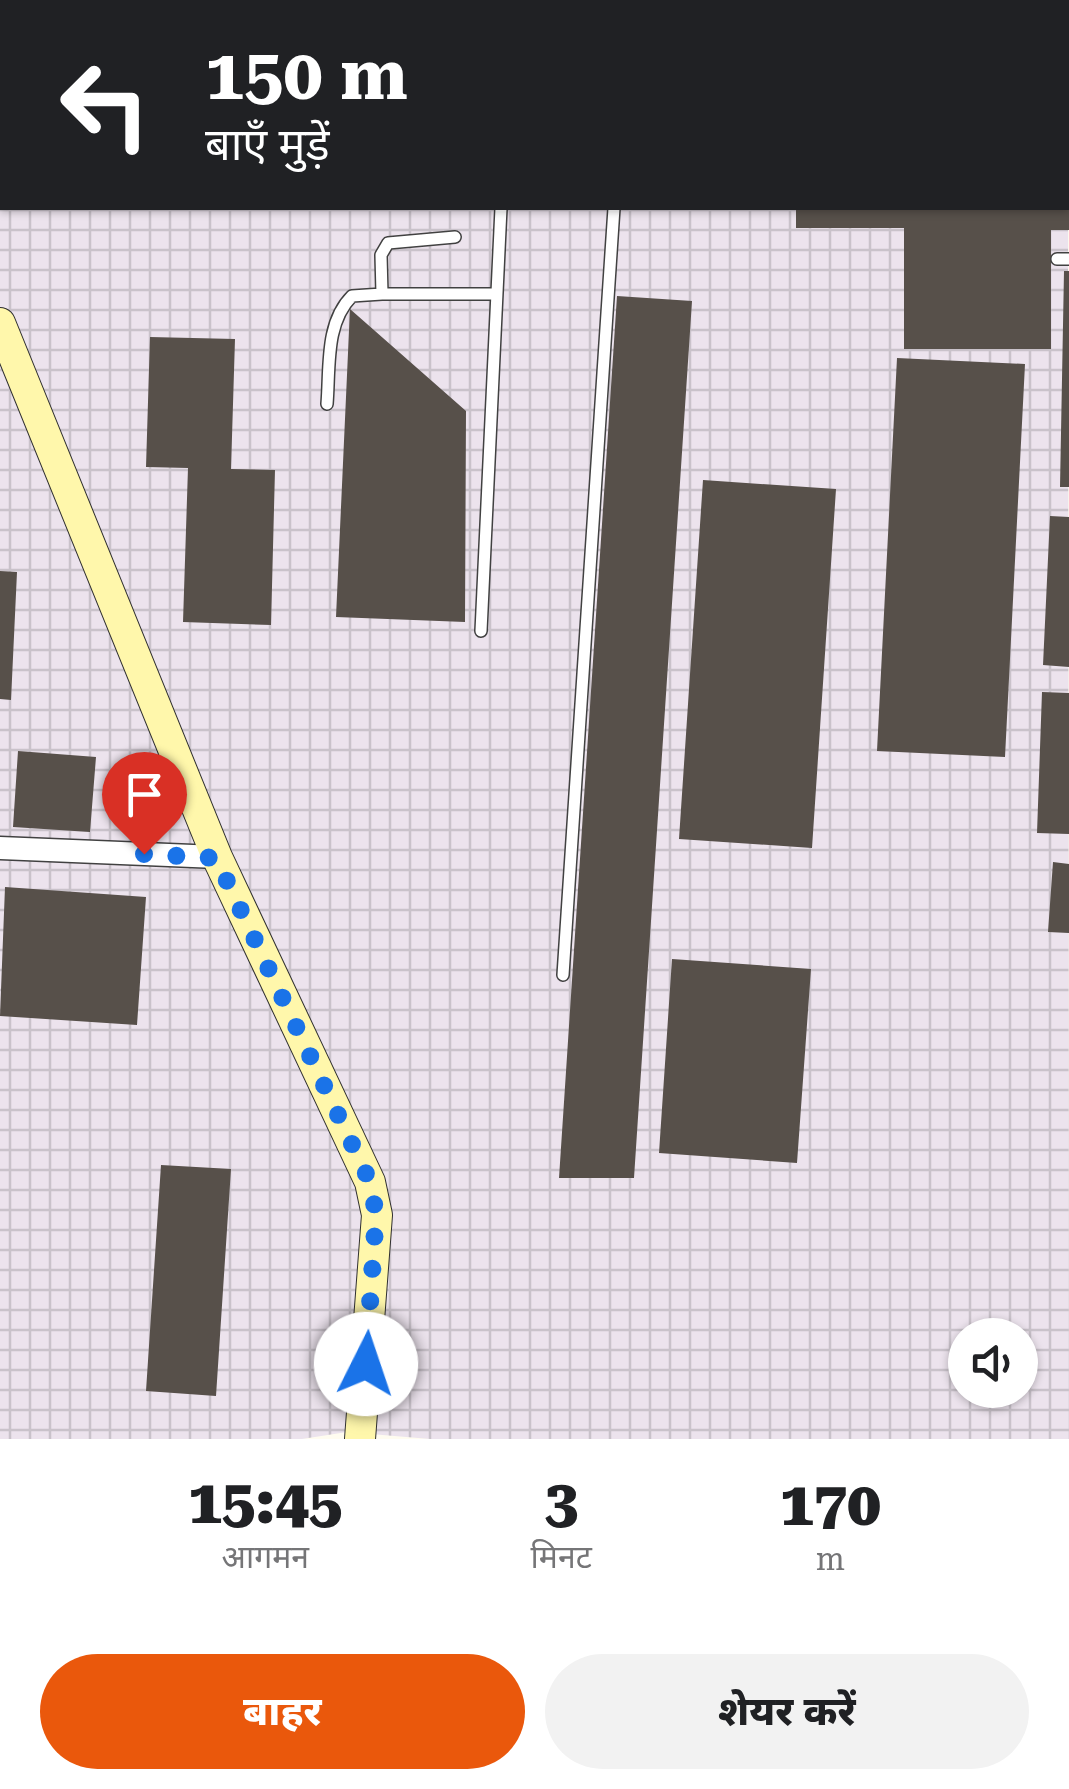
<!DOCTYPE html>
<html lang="hi">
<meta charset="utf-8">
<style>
:root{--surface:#fff;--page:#f2f2f2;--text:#202124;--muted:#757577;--accent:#ea580c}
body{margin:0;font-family:"Roboto Serif","Noto Sans Devanagari",serif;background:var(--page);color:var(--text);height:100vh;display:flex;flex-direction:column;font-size:38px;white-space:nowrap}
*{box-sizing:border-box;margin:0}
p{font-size:32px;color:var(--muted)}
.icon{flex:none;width:55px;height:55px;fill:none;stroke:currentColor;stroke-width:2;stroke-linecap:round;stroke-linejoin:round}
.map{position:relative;height:1439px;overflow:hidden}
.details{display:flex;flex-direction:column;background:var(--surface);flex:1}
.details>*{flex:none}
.hud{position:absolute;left:0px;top:0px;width:1070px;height:210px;box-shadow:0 2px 8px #0004;background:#202124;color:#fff;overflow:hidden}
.buttons{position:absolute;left:948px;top:1318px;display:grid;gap:20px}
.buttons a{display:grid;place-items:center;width:90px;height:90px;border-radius:50%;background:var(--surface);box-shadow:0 2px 8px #0004;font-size:50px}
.pin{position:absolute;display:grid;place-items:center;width:85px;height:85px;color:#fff;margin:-102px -42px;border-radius:50% 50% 50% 0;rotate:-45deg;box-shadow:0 0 10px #0007}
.pin .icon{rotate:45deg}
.me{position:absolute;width:110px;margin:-55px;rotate:4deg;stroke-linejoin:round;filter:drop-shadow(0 0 8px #0008)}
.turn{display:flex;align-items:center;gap:35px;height:210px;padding:0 40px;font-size:45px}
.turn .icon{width:130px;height:130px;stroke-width:2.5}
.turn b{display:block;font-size:70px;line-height:85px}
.eta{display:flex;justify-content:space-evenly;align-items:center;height:170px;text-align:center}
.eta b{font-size:60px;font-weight:800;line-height:70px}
.button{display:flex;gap:20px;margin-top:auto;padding:20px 40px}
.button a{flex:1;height:115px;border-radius:60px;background:var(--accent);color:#fff;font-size:40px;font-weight:800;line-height:115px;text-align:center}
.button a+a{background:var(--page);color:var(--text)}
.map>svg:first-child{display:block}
.industrial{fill:url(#industrial-grid);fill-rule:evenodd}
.building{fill:#57504a}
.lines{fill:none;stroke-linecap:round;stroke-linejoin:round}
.lane-casing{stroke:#414141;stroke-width:14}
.street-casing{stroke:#414141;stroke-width:25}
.secondary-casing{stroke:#303030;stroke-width:32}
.highway-casing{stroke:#1f1f1f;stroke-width:42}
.lane{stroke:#fff;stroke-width:11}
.street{stroke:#fff;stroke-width:22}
.secondary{stroke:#fff7ab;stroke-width:30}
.highway{stroke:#f8a255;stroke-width:40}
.rail{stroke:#c32227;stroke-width:8}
.route{stroke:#1a73e8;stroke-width:18;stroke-dasharray:0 32.4}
</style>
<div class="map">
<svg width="1069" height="1439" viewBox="0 0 1069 1439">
<defs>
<pattern id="industrial-grid" width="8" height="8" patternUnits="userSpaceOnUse" patternTransform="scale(2.5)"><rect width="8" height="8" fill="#ece3ed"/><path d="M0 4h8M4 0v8" fill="none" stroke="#c9c2ca"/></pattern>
</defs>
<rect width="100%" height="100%" fill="#fffcf0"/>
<!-- industrial -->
<path class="industrial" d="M1068,138L1069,1439H430L347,1432L302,1439H0V167L2,208H1068ZM965,1335H1020V1390H965Z"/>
<!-- building -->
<path class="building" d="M796,208H1069V230H1051V349H904V228H796Z
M1064,271H1069V487H1060Z
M617,296L692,301L634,1178H559Z
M350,309L466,411L465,622L336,617Z
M150,337L235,339L231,469L275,470L271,625L183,622L188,468L146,467Z
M897,358L1025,364L1005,757L877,751Z
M703,480L836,489L812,848L679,839Z
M1050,516L1069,517V667L1043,665Z
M0,571L17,572L11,700L0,699Z
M1042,692L1069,693V834L1037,833Z
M18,751L96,757L90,832L13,827Z
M1053,862L1069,864V933L1048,932Z
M5,887L146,897L137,1025L0,1016Z
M672,959L811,969L797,1163L659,1153Z
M161,1165L231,1169L216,1396L146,1391Z"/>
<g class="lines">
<!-- lane casing -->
<g class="lane-casing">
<path id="lane" d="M455,237L388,243L381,255L382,294H496
M1057,259H1069
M327,404C330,367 325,323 352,296L382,294
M481,631L501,208
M563,975L614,208"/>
</g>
<!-- street casing -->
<g class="street-casing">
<path id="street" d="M0,848L217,857"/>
</g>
<!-- secondary casing -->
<g class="secondary-casing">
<path id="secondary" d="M0,3L107,0
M1068,117H1069
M0,138H2
M0,323L217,857L370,1182L377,1215L360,1439"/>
</g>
<!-- highway casing -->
<g class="highway-casing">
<path id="highway" d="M1068,26H1069
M0,49H2
M1068,81H1069
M0,98H2"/>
</g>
<!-- lane -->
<use href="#lane" class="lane"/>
<!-- street -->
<use href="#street" class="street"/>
<!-- secondary -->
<use href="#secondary" class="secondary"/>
<!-- highway -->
<use href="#highway" class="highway"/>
<!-- rail -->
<path class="rail" d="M1068,136H1069
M1068,156H1069
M0,165H2
M0,185H2"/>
</g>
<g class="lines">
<!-- route -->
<path class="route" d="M144,854L216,858L370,1182L376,1214L366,1364"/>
</g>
</svg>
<div class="buttons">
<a><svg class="icon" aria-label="sound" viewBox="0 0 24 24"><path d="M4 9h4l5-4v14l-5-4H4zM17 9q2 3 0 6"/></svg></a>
</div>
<div class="pin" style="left:144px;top:854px;background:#d93025"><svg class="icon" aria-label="arrive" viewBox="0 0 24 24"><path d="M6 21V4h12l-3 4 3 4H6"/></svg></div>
<svg class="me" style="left:366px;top:1364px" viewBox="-20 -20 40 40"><circle r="19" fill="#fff"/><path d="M0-13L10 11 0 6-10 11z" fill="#1a73e8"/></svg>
<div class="hud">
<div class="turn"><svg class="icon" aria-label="left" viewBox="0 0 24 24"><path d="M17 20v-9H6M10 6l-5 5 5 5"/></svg><div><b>150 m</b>बाएँ मुड़ें</div></div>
</div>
</div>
<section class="details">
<div class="eta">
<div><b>15:45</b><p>आगमन</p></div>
<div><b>3</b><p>मिनट</p></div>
<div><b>170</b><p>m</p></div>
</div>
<div class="button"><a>बाहर</a><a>शेयर करें</a></div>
</section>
